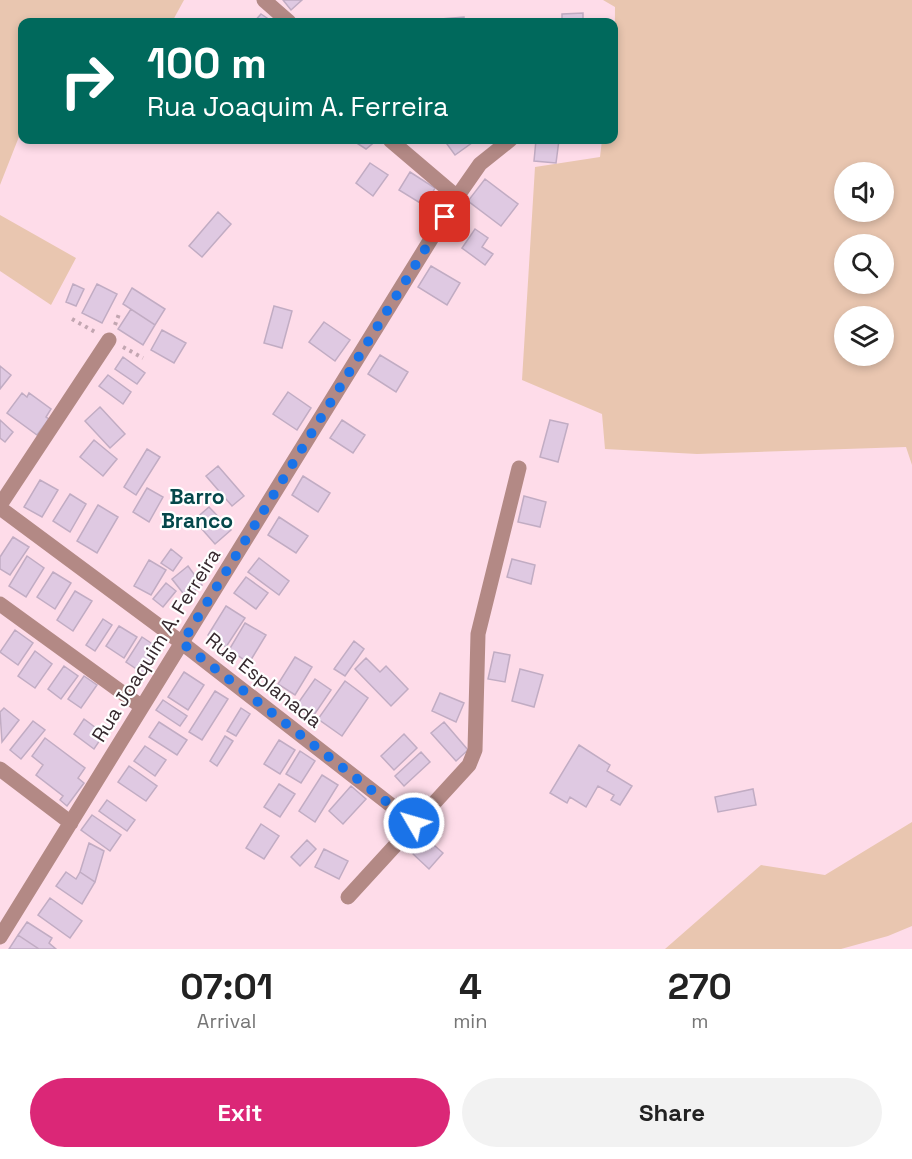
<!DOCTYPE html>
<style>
:root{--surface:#fff;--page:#f2f2f2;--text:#222;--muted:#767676;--accent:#db2777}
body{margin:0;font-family:"Space Grotesk",sans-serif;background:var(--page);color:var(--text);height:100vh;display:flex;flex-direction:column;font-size:22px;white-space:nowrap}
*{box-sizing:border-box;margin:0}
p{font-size:20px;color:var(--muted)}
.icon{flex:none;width:33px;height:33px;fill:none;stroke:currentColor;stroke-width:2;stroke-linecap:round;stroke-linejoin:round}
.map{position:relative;height:949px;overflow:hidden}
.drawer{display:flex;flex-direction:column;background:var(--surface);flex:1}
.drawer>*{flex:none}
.top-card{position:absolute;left:18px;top:18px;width:600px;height:126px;border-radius:12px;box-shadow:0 3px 9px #0003;background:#00695c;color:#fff;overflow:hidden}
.controls{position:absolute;left:834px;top:162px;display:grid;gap:12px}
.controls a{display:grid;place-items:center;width:60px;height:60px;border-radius:50%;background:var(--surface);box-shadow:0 3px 9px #0003;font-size:30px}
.pin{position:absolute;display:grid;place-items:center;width:51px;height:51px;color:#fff;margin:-26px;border-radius:12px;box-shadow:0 3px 9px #0006}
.me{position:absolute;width:66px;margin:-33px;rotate:308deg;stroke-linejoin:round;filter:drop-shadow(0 0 4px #0008)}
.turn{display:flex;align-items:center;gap:21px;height:126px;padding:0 30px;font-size:27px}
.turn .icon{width:78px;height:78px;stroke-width:2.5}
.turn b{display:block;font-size:42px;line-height:51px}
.eta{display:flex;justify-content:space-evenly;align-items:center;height:102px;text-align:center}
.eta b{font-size:36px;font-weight:800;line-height:42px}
.cta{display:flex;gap:12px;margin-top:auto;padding:12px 30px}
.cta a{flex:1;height:69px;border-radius:36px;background:var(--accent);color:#fff;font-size:24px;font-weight:800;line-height:69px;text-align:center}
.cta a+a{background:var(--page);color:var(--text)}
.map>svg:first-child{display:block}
.green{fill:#e9c6b0;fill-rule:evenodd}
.building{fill:#dfc9e2;stroke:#c1acc3;stroke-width:1.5}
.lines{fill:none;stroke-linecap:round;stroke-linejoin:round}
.path{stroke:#c2a6b1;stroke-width:4;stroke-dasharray:3 4.5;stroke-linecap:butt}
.street{stroke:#b38985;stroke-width:15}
.route{stroke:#1a73e8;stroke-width:10;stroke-dasharray:0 18}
.labels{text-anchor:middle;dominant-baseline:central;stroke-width:4.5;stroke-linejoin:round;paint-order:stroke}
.street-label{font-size:20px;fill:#36292e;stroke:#fff}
.neighbourhood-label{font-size:21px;font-weight:bold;fill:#05484b;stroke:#fff}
</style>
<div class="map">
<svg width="912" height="949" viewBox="0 0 912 949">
<rect width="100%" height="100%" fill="#fedce9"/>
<!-- green -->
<path class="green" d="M0,0H184L172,22H22V129L0,185Z
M603,0H912V465L906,447L697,454L605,449L602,414L522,380L535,167L600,157L602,140H614L615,7ZM844,172H884V212H844ZM884,244V284H844V244ZM884,316V356H844V316Z
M0,215L76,258L51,305L0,271Z
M912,822V926L888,936L841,949H665L761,865L825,875Z"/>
<!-- building -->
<path class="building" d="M283,0H302L291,10Z
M583,13V22H562V14Z
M261,14L273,22H254Z
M464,17V22H429V20Z
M352,140H377L366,149Z
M444,140H476L455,155Z
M536,140H559L556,163L534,161Z
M370,163L388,175L373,196L356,183Z
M410,172L435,188L425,206L399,190Z
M485,179L518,204L501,226L468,201Z
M218,212L231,224L202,257L189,246Z
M475,229L488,238L482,247L493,254L485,265L462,248Z
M431,266L460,283L447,305L418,287Z
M73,284L84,289L76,306L66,302Z
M97,284L117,294L102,323L82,313Z
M132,288L165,309L155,325L123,304Z
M274,306L292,311L282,348L264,343Z
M131,309L155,325L143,345L118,329Z
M324,322L350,340L335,361L309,342Z
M162,330L186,343L174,363L151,350Z
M380,355L408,372L396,392L368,374Z
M123,357L145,373L137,384L115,369Z
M0,366L11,375L0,389Z
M108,375L131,392L123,404L99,386Z
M288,392L311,408L297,430L273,414Z
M22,393L27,397L29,393L51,409L46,417L49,419L37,435L7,413Z
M100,407L125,434L110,448L85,421Z
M0,420L13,432L5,442L0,438Z
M342,420L365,435L353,453L330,438Z
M550,420L568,424L558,462L540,457Z
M94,440L117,459L103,476L80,457Z
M147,449L160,457L136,495L124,487Z
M218,466L244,496L232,506L206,476Z
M303,476L330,493L318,512L292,495Z
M40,480L58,490L42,517L24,507Z
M147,488L163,497L149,522L133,512Z
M70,494L86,504L70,532L53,521Z
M524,496L546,502L540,527L518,522Z
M98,505L118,517L97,553L77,541Z
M209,507L231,530L215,544L194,520Z
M279,517L308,536L296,553L268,535Z
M13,537L29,547L10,575L0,569V557Z
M171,549L182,558L173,571L161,563Z
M27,556L44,568L26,597L9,586Z
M259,558L289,581L279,595L248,572Z
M512,559L535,565L531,584L507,577Z
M149,560L166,570L151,595L134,586Z
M188,566L202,585L186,597L172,579Z
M53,572L71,583L55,609L37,597Z
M246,577L268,593L256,609L234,593Z
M166,583L176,591L163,607L153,599Z
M75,591L92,601L73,631L57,620Z
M226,606L245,618L226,647L208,635Z
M103,619L112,625L95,651L86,645Z
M245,623L266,635L249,663L229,650Z
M119,626L137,637L124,658L106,646Z
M15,630L33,643L18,665L0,652Z
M142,637L160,649L144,674L126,662Z
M354,641L364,649L345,676L334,669Z
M35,651L52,664L35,688L18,676Z
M494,652L510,655L505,682L488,679Z
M295,657L312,667L295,695L278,684Z
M366,658L380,672L386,666L408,689L391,706L355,669Z
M64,666L78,676L61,699L48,689Z
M520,669L543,675L534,707L512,701Z
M184,672L204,685L188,710L168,697Z
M84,676L97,685L81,708L68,699Z
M315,679L331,690L312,718L296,706Z
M345,681L368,698L342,736L318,719Z
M215,691L228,699L202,740L189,732Z
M440,693L464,703L456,722L432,711Z
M163,700L187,716L180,726L156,710Z
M4,708L19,720L2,742L0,712Z
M241,708L250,714L236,736L227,731Z
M84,719L104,734L94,749L74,734Z
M33,721L45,730L21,759L10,750Z
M159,722L187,740L177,755L149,737Z
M444,722L468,750L456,761L431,733Z
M404,734L417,748L394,770L381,756Z
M225,736L233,741L217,766L210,761Z
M45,738L85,768L78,778L84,783L67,806L60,800L63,796L36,775L43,765L32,756Z
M279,740L295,750L280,774L264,764Z
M579,745L610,765L607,771L632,786L620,805L611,800L614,795L598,786L586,807L570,797L567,803L550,793Z
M145,746L166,760L155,776L134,761Z
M300,751L315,761L301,783L286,774Z
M421,752L430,762L404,786L395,776Z
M129,766L157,786L146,801L118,782Z
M322,775L338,785L315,822L299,811Z
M279,784L295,794L280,817L264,807Z
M351,786L366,799L343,824L329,811Z
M753,789L756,805L718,812L715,797Z
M107,800L135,820L127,831L99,811Z
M92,815L121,835L110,851L81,830Z
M261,824L279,836L264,859L246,848Z
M426,838L443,853L429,869L412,853Z
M307,840L316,849L300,866L291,857Z
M89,843L104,851L95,882L80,872Z
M324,849L348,861L339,879L315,867Z
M66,872L76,879L80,872L95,882L82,904L56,886Z
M50,898L82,921L70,938L38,915Z
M27,922L52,938L49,943L56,949H39L18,935Z
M18,935L39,949H9Z"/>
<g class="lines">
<!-- path -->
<path class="path" d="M72,319L95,332
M115,325L119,314
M123,347L143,358"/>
<!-- street -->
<path class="street" d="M264,0L289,22
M390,140L457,197
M0,505L109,340
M0,508L182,643L414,823
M0,604L142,707
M0,769L71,823
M348,897L469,765L475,750L478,634L519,468
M0,937L457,197L480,164L510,140"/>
</g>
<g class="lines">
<!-- route -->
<path class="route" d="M414,823L182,643L445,217"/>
</g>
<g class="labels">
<!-- street labels -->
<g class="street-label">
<text transform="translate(156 645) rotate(-58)">Rua Joaquim A. Ferreira</text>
<text transform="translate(264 680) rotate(38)">Rua Esplanada</text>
</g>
<!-- neighbourhood labels -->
<g class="neighbourhood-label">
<text x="197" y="496">Barro<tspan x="197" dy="24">Branco</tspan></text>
</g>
</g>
</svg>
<div class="controls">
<a><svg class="icon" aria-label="sound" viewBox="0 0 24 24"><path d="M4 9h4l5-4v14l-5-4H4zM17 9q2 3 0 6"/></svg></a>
<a><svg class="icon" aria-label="search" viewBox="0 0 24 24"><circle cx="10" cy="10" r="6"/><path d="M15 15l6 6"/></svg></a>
<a><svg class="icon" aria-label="layers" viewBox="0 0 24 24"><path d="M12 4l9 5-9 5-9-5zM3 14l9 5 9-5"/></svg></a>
</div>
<div class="pin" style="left:445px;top:217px;background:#d93025"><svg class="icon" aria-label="arrive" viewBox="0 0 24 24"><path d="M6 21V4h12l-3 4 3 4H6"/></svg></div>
<svg class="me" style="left:414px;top:823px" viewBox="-20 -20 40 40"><circle r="17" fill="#1a73e8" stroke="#fff" stroke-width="3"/><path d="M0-11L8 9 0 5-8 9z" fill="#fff"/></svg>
<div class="top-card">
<div class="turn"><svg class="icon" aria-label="right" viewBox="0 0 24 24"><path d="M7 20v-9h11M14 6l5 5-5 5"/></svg><div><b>100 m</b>Rua Joaquim A. Ferreira</div></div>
</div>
</div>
<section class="drawer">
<div class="eta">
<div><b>07:01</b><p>Arrival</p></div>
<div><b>4</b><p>min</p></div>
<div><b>270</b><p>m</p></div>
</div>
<div class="cta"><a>Exit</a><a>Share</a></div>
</section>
